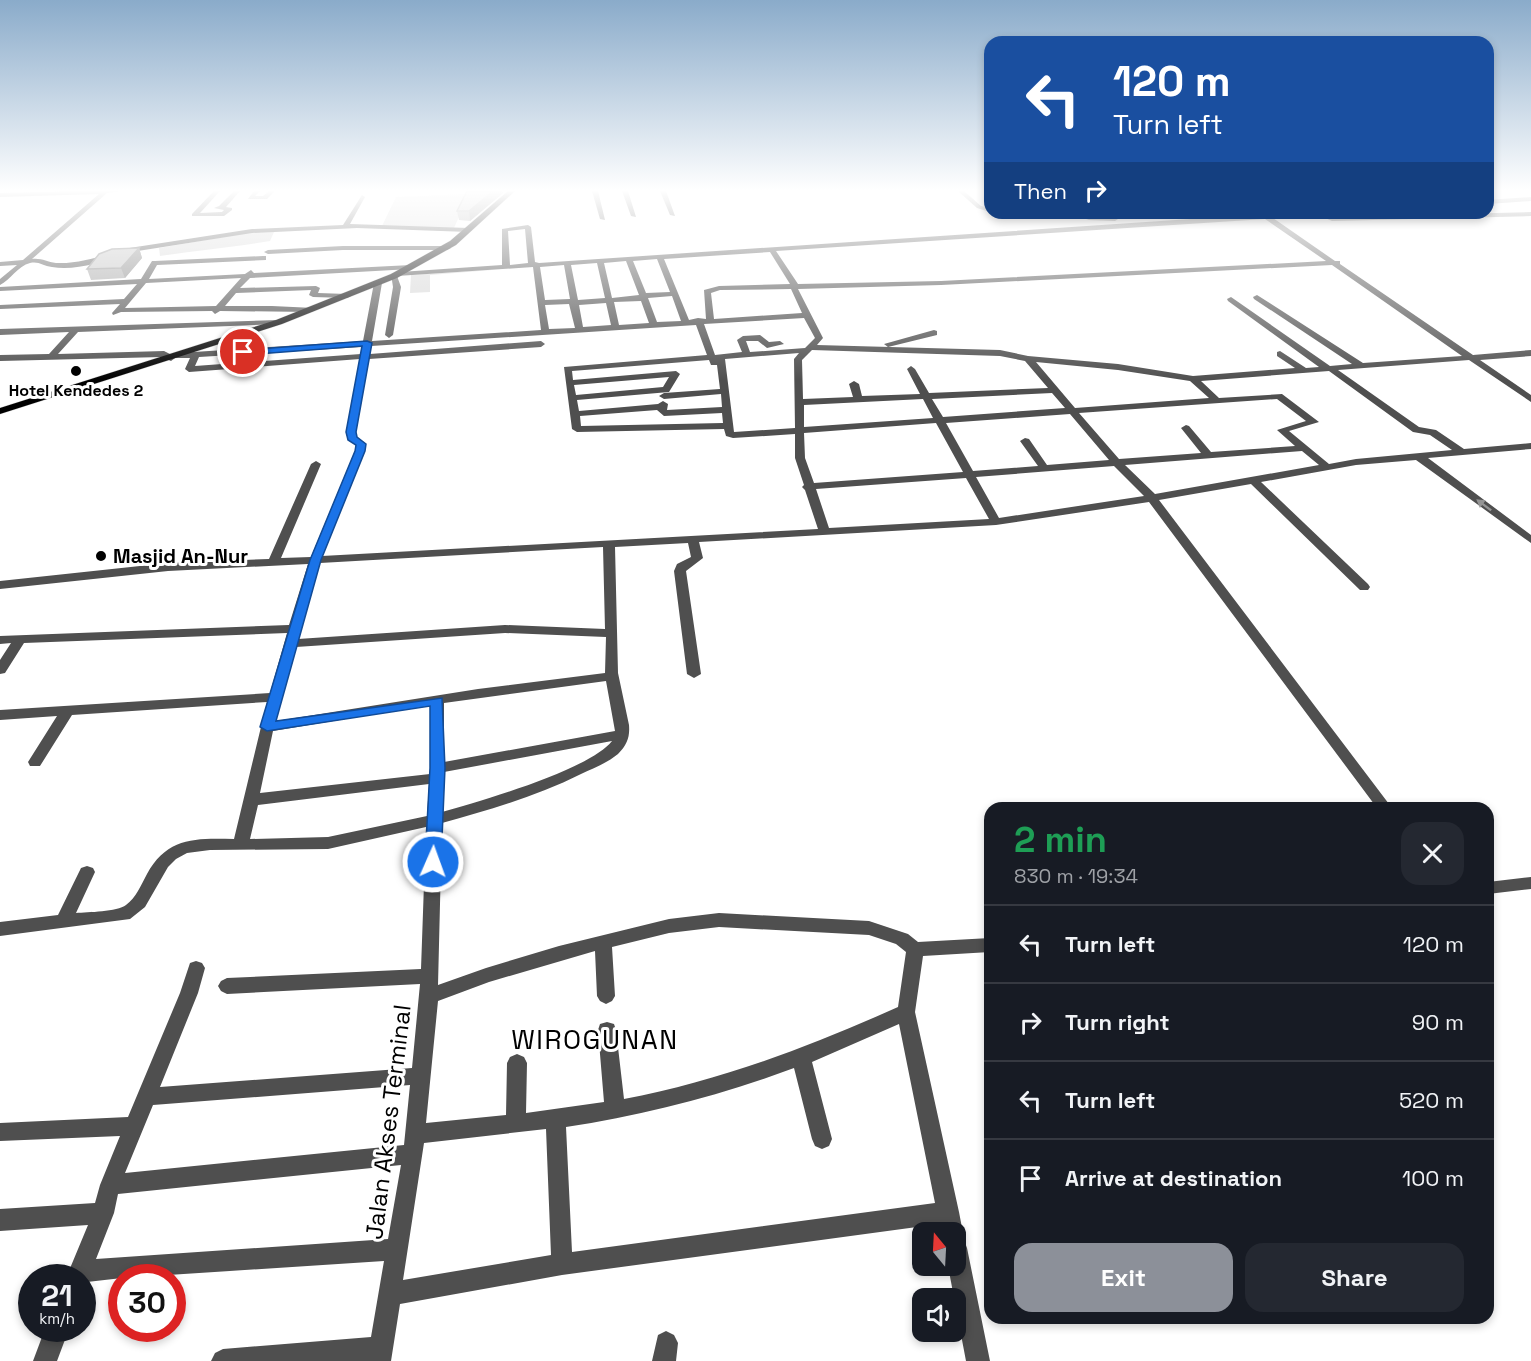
<!DOCTYPE html>
<meta charset="utf-8">
<style>
:root{--surface:#171b24;--page:#242831;--text:#f1f3f6;--muted:#9ea1a6;--line:#363941;--accent:#8c9099}
body{margin:0;font-family:"Space Grotesk",sans-serif;background:var(--page);color:var(--text);height:100vh;display:flex;flex-direction:column;font-size:22px;white-space:nowrap}
*{box-sizing:border-box;margin:0}
p{font-size:20px;color:var(--muted)}
.icon{flex:none;width:33px;height:33px;fill:none;stroke:currentColor;stroke-width:2;stroke-linecap:round;stroke-linejoin:round}
.map{position:relative;flex:1;overflow:hidden}
.details{position:absolute;left:984px;top:802px;width:510px;height:522px;display:flex;flex-direction:column;background:var(--surface);border-radius:18px;box-shadow:0 3px 9px #0003}
.details>*{flex:none}
.guide{position:absolute;left:984px;top:36px;width:510px;height:183px;border-radius:18px;box-shadow:0 3px 9px #0003;background:#1a4fa0;color:#fff;overflow:hidden}
.needle{width:39px;rotate:342deg}
.buttons{position:absolute;left:912px;top:1222px;display:grid;gap:12px}
.buttons a{display:grid;place-items:center;width:54px;height:54px;border-radius:12px;background:var(--surface);box-shadow:0 3px 9px #0003;font-size:30px}
.speed{position:absolute;left:18px;top:1264px;display:flex;gap:12px;font-size:30px;font-weight:700;text-align:center}
.speed>*{display:grid;place-content:center;width:78px;height:78px;border-radius:50%;background:var(--surface);box-shadow:0 3px 9px #0003;line-height:1}
.speed small{font-size:15px;font-weight:400}
.speed .limit{border:9px solid #d22;background:#fff;color:#111}
.pin{position:absolute;display:grid;place-items:center;width:51px;height:51px;color:#fff;margin:-26px;border:3px solid #fff;border-radius:50%;box-shadow:0 2px 6px #0007}
.me{position:absolute;width:66px;margin:-33px;rotate:2deg;stroke-linejoin:round;filter:drop-shadow(0 0 4px #0008)}
.turn{display:flex;align-items:center;gap:21px;height:126px;padding:0 30px;font-size:27px}
.turn .icon{width:78px;height:78px;stroke-width:2.5}
.turn b{display:block;font-size:42px;line-height:51px}
.then{display:flex;align-items:center;height:57px;padding:0 30px;background:#0003;gap:12px;font-size:22px}
.round{display:grid;place-items:center;flex:none;width:63px;height:63px;border-radius:18px;background:var(--page)}
.summary{display:flex;align-items:center;justify-content:space-between;height:102px;padding:0 30px}
h1{font-size:36px;font-weight:700;line-height:45px;color:#1e9e55}
.action{display:flex;gap:12px;margin-top:auto;padding:12px 30px}
.action a{flex:1;height:69px;border-radius:18px;background:var(--accent);color:#fff;font-size:24px;font-weight:700;line-height:69px;text-align:center}
.action a+a{background:var(--page);color:var(--text)}
ul{padding:0;list-style:none}
li{display:flex;align-items:center;gap:18px;height:78px;padding:0 30px;border-top:2px solid var(--line)}
li div{flex:1}
li b{display:block;font-size:22px}
li em{font-style:normal}
.map>svg:first-child{display:block}
.green{fill:#d6d6d6}
.lines{fill:none;stroke-linecap:round;stroke-linejoin:round}
.major-casing{stroke:#dbdbdb;stroke-width:1}
.minor{fill:#4f4f4f;fill-rule:evenodd}
.major{fill:#000;fill-rule:evenodd}
.wall{fill:#a4a4a4}
.shaded-wall{fill:#868686}
.building{fill:#bfbfbf;stroke:#868686;stroke-width:1.5}
.oneway{fill:#959595}
.route{fill:#1a73e8;stroke:#114b97;stroke-width:1.5}
.poi-dot{fill:#000;stroke:#fff;stroke-width:2}
.labels{text-anchor:middle;dominant-baseline:central;stroke-width:6;stroke-linejoin:round;paint-order:stroke}
.far-poi-label{font-size:16px;font-weight:bold;fill:#000;stroke:#fff}
.poi-label{font-size:20px;font-weight:bold;fill:#000;stroke:#fff;text-anchor:start}
.near-street-label{font-size:24px;fill:#000;stroke:#fff}
.near-quarter-label{font-size:27px;letter-spacing:1.5px;fill:#000;stroke:#fff}
</style>
<div class="map">
<svg width="1531" height="1361" viewBox="0 0 1531 1361">
<rect width="100%" height="100%" fill="#fff"/>
<!-- green -->
<path class="green" d="M469,194L454,228L382,226L396,197Z
M274,232L270,241C234,247 199,250 160,256L159,248L247,233Z
M504,269L430,275V292L410,293L411,275Z"/>
<g class="lines">
<!-- major casing -->
<g class="major-casing">
<path id="major" d="M508,191H515L456,245L397,278L282,324L0,414V408L276,320L391,274L450,241Z"/>
</g>
<!-- minor -->
<path class="minor" d="M77,191H122L107,193L32,259C42,258 47,262 56,263C80,264 102,256 123,249L252,229L343,225L362,195L365,197L350,224L469,228L472,230L469,232L357,228L252,233L125,253C104,262 75,271 52,267C43,266 39,261 30,263C18,266 10,280 0,285V279L17,265L0,266V262L23,260L99,194L0,197V193Z
M214,191H220L200,213L222,212L224,210L214,208L219,206L234,191H240L226,207L232,208V210L224,216H192V214Z
M254,191H260L255,196H263L269,191H275L267,199H248Z
M592,191H598L605,220L600,219Z
M622,191H628L636,217L631,216Z
M660,191H666L675,216L670,215Z
M958,191H964L981,206L990,208V212L977,208Z
M1531,197V201L1488,204V200Z
M1531,212V216L1332,221L1318,215L1273,218L1335,261H1340V264L1473,355L1531,350V356L1480,360L1531,395V402L1469,360L1338,370L1419,427L1436,430L1464,449L1531,443V449L1428,458L1531,535V543L1416,460L1356,465L1261,482L1368,584L1370,587L1368,590H1360L1251,484L1159,500L1392,808H1377L1149,502L996,525L699,542L703,558L686,571L701,674L694,678L687,674L674,571L677,564L691,557L688,543L615,547L618,673L629,725C630,737 627,745 618,754C607,763 594,768 581,774C537,796 489,810 442,823L438,985L486,968L559,946L669,919L719,913L869,921L908,934L918,942L990,938V952L923,956L915,1012L959,1212L963,1233L960,1239L964,1240L967,1248L990,1361H966L948,1266H956V1233H941L939,1224L562,1275L400,1304L391,1361H211L215,1353L223,1349L371,1337L384,1261L122,1278L87,1282L82,1287V1278H66L88,1225L0,1231V1209L95,1203L100,1185L120,1136L0,1141V1123L128,1117L180,993L190,963L196,961L202,963L205,968L198,993L160,1087L412,1068L420,984L227,994L221,991L218,986L221,981L227,978L421,969L426,827L328,849L210,850L187,853L176,859L168,867L145,907L130,919L0,936V922L58,915L81,868L87,866L93,868L95,872L76,913C88,912 117,912 126,905C136,898 141,885 147,874C167,837 196,838 234,839L267,702L72,715L40,766H30L28,762L57,716L0,720V710L270,693L287,633L24,643L5,673L0,674V660L11,643L0,644V636L289,625L308,564L168,571L0,589V581L168,563L269,559L311,464L316,461L321,464L281,558L311,557L355,451L356,445L348,440L346,432L360,359L189,372L185,369L190,358H175L171,361L162,357L0,361V355L49,354L69,332L0,335V329L279,320L283,322L279,324L78,332L58,354L164,351L174,356L178,353L363,341L374,283L378,281L382,283L372,341L541,330L533,267L397,276L401,287L393,335L389,338L385,335L393,287L391,274L400,272L502,265V229L528,225L531,227L535,262L539,263L1265,214L1327,213L1333,217ZM1265,219L1326,261L941,281L798,284L776,251ZM525,229L528,263L510,265L508,231ZM770,252L790,284L719,286L704,290L706,319L698,318L689,320L664,259ZM657,259L670,292L646,293L633,261ZM626,261L639,295L612,298L604,263ZM597,263L605,298L578,300L571,265ZM564,265L570,299L545,300L540,267ZM1332,265L1462,356L1363,363L1257,295L1253,297L1254,299L1352,364L1330,366L1231,297L1227,299L1228,301L1319,367L1306,368L1280,351L1277,352V356L1295,368L1193,376L1118,364L1028,356L1000,350L817,345L823,338L798,289L941,285ZM791,289L802,313L714,319L711,293L720,290ZM672,296L681,321L657,322L648,298ZM641,301L649,323L619,325L614,302ZM606,303L611,325L583,327L579,305ZM569,304L575,328L549,329L545,305ZM804,318L815,338L805,348L750,352L746,341H758L767,348L784,344L780,341L769,342L760,335L743,336L737,340L742,352L715,355L704,324ZM696,325L707,355L564,367L572,429L577,432L724,429L726,436L733,438L795,434V458L804,485L802,487L805,490L818,529L322,556L365,451L366,444L357,437L356,432L369,359L541,347L545,344L541,341L370,354L371,346ZM362,347L361,354L195,366L199,357ZM812,350L1000,356L1025,361L1048,388L929,393L915,369L911,366L907,369L920,394L862,396L859,384L854,381L849,384L853,397L803,399L802,360ZM799,353L794,359L795,428L734,432L725,359ZM709,360L711,365H717L720,389L664,393L659,396L664,399L721,394L722,407L667,410L668,404L663,401L658,404L579,411L577,400L669,392L680,374L676,371L573,380L572,371ZM1036,362L1118,370L1190,381L1209,398L1075,408ZM1329,371L1413,432L1430,435L1452,450L1356,459L1329,464L1289,431L1319,422L1282,394L1219,398L1201,381ZM669,377L663,387L576,395L574,385ZM1052,393L1065,408L943,417L932,399ZM923,399L933,418L804,427V405ZM1277,399L1306,421L1277,430L1295,446L1211,452L1189,426L1186,425L1181,428L1201,453L1119,459L1079,413ZM657,410L664,416L722,413L723,423L581,426L580,416ZM1070,414L1109,460L1047,465L1029,439L1025,438L1020,441L1038,466L973,471L946,423ZM936,423L963,472L814,483L805,458L804,433ZM1302,451L1319,465L1155,494L1125,465ZM1114,466L1144,496L999,518L976,477ZM966,478L989,519L829,528L816,489ZM603,547L605,629L505,625L298,639L320,563ZM505,633L606,637L605,673L478,689L276,721L296,647ZM606,681L615,731L444,762V703ZM430,705V774L260,793L273,731ZM612,741C589,770 481,801 442,812L444,772ZM429,784L427,816L328,837L250,839L258,805ZM719,927L869,935L896,944L906,952L898,1007C809,1047 719,1081 624,1099L616,1030L614,1024L607,1022L600,1024L598,1030L604,1102L526,1113L527,1063L524,1057L517,1054L510,1057L507,1063L506,1115L426,1123L438,1001L489,982L595,951L597,996L600,1001L606,1004L612,1001L615,996L612,947L669,933ZM899,1024L935,1203L572,1252L566,1127C644,1115 719,1096 794,1068L812,1139L815,1146L822,1149L829,1146L832,1139L812,1062ZM410,1085L404,1145L125,1173L153,1105ZM546,1129L551,1255L403,1280L424,1143ZM401,1165L388,1239L96,1259L114,1213L118,1194Z
M1070,213L1115,217L1118,219L1115,221L1089,220Z
M343,246H447L451,248L447,250H343L268,254L264,252L268,250Z
M263,256H266V260L157,265L149,279L245,274L251,270L254,273L411,265L415,267L411,269L250,278L240,288L316,286L320,288L318,293L347,294L351,296L347,298L313,297L309,295L311,290L236,293L225,306H272L314,308L315,310L311,312L220,311L215,314L212,311L121,312L113,315L112,313L120,304L0,309V305L124,299L137,284L0,291V287L141,279L152,261H155ZM241,278L216,306L125,308L146,283Z
M934,330L937,331V335L888,347L884,344Z
M1531,877V889L1488,894V882Z
M45,1329H69L57,1361H33Z
M666,1331L674,1335L678,1343L676,1361H652L658,1335Z"/>
<!-- major -->
<use href="#major" class="major"/>
</g>
<!-- wall -->
<path class="wall" d="M467,191H502L503,193L470,221L459,220L457,211Z
M139,248L142,258L125,278L91,280L87,269Z"/>
<!-- shaded-wall -->
<path class="shaded-wall" d="M493,191H502L503,193L470,221L469,211Z
M139,248L142,258L125,278L121,268Z"/>
<!-- building -->
<path class="building" d="M467,191H493L469,211H457Z
M139,248L121,268L87,269L99,254L112,249Z"/>
<!-- one-way arrows -->
<defs><path id="oneway-solid" d="M-6-.8H1V-3.2L6.5 0L1 3.2V.8H-6Z" transform="scale(1.5)"/></defs>
<use class="oneway" href="#oneway-solid" transform="translate(1484 505) rotate(-143)"/>
<!-- sky -->
<linearGradient id="sky" x2="0" y2="1"><stop stop-color="#8aabca"/><stop offset="0.5" stop-color="#fff"/><stop offset="1" stop-color="#fff" stop-opacity="0"/></linearGradient>
<rect width="1531" height="381" fill="url(#sky)"/>
<!-- route -->
<path class="route" d="M367,341L372,343L356,432L357,437L366,444L365,451L321,560L276,721L442,698L445,768L441,862L433,868L425,862L430,768V706L267,731L260,727L310,560L355,451L356,445L348,440L346,432L362,346L243,355L238,352L243,350Z"/>
<!-- markers -->
<g class="poi-dot">
<circle cx="76" cy="371" r="6"/>
<circle cx="101" cy="556" r="6"/>
</g>
<g class="labels">
<!-- far-poi labels -->
<g class="far-poi-label">
<text x="76" y="390">Hotel Kendedes 2</text>
</g>
<!-- poi labels -->
<g class="poi-label">
<text x="113" y="556">Masjid An-Nur</text>
</g>
<!-- near-street labels -->
<g class="near-street-label">
<text transform="translate(388 1122) rotate(-83)">Jalan Akses Terminal</text>
</g>
<!-- near-quarter labels -->
<g class="near-quarter-label">
<text x="595" y="1039">WIROGUNAN</text>
</g>
</g>
</svg>
<div class="buttons">
<a><svg class="needle" viewBox="-14 -14 28 28"><path d="M0-13l5 13h-10z" fill="#e53935"/><path d="M0 13l5-13h-10z" fill="#9ea1a6"/></svg></a>
<a><svg class="icon" aria-label="sound" viewBox="0 0 24 24"><path d="M4 9h4l5-4v14l-5-4H4zM17 9q2 3 0 6"/></svg></a>
</div>
<div class="speed"><div>21<small>km/h</small></div><div class="limit">30</div></div>
<div class="pin" style="left:243px;top:352px;background:#d93025"><svg class="icon" aria-label="arrive" viewBox="0 0 24 24"><path d="M6 21V4h12l-3 4 3 4H6"/></svg></div>
<svg class="me" style="left:433px;top:862px" viewBox="-20 -20 40 40"><circle r="17" fill="#1a73e8" stroke="#fff" stroke-width="3"/><path d="M0-11L8 9 0 5-8 9z" fill="#fff"/></svg>
<div class="guide">
<div class="turn"><svg class="icon" aria-label="left" viewBox="0 0 24 24"><path d="M17 20v-9H6M10 6l-5 5 5 5"/></svg><div><b>120 m</b>Turn left</div></div>
<div class="then">Then<svg class="icon" aria-label="right" viewBox="0 0 24 24"><path d="M7 20v-9h11M14 6l5 5-5 5"/></svg></div>
</div>
<section class="details">
<div class="summary"><div><h1>2 min</h1><p>830 m · 19:34</p></div><a class="round"><svg class="icon" aria-label="close" viewBox="0 0 24 24"><path d="M6 6l12 12M18 6L6 18"/></svg></a></div>
<ul>
<li><svg class="icon" aria-label="left" viewBox="0 0 24 24"><path d="M17 20v-9H6M10 6l-5 5 5 5"/></svg><div><b>Turn left</b></div><em>120 m</em></li>
<li><svg class="icon" aria-label="right" viewBox="0 0 24 24"><path d="M7 20v-9h11M14 6l5 5-5 5"/></svg><div><b>Turn right</b></div><em>90 m</em></li>
<li><svg class="icon" aria-label="left" viewBox="0 0 24 24"><path d="M17 20v-9H6M10 6l-5 5 5 5"/></svg><div><b>Turn left</b></div><em>520 m</em></li>
<li><svg class="icon" aria-label="arrive" viewBox="0 0 24 24"><path d="M6 21V4h12l-3 4 3 4H6"/></svg><div><b>Arrive at destination</b></div><em>100 m</em></li>
</ul>
<div class="action"><a>Exit</a><a>Share</a></div>
</section>
</div>
